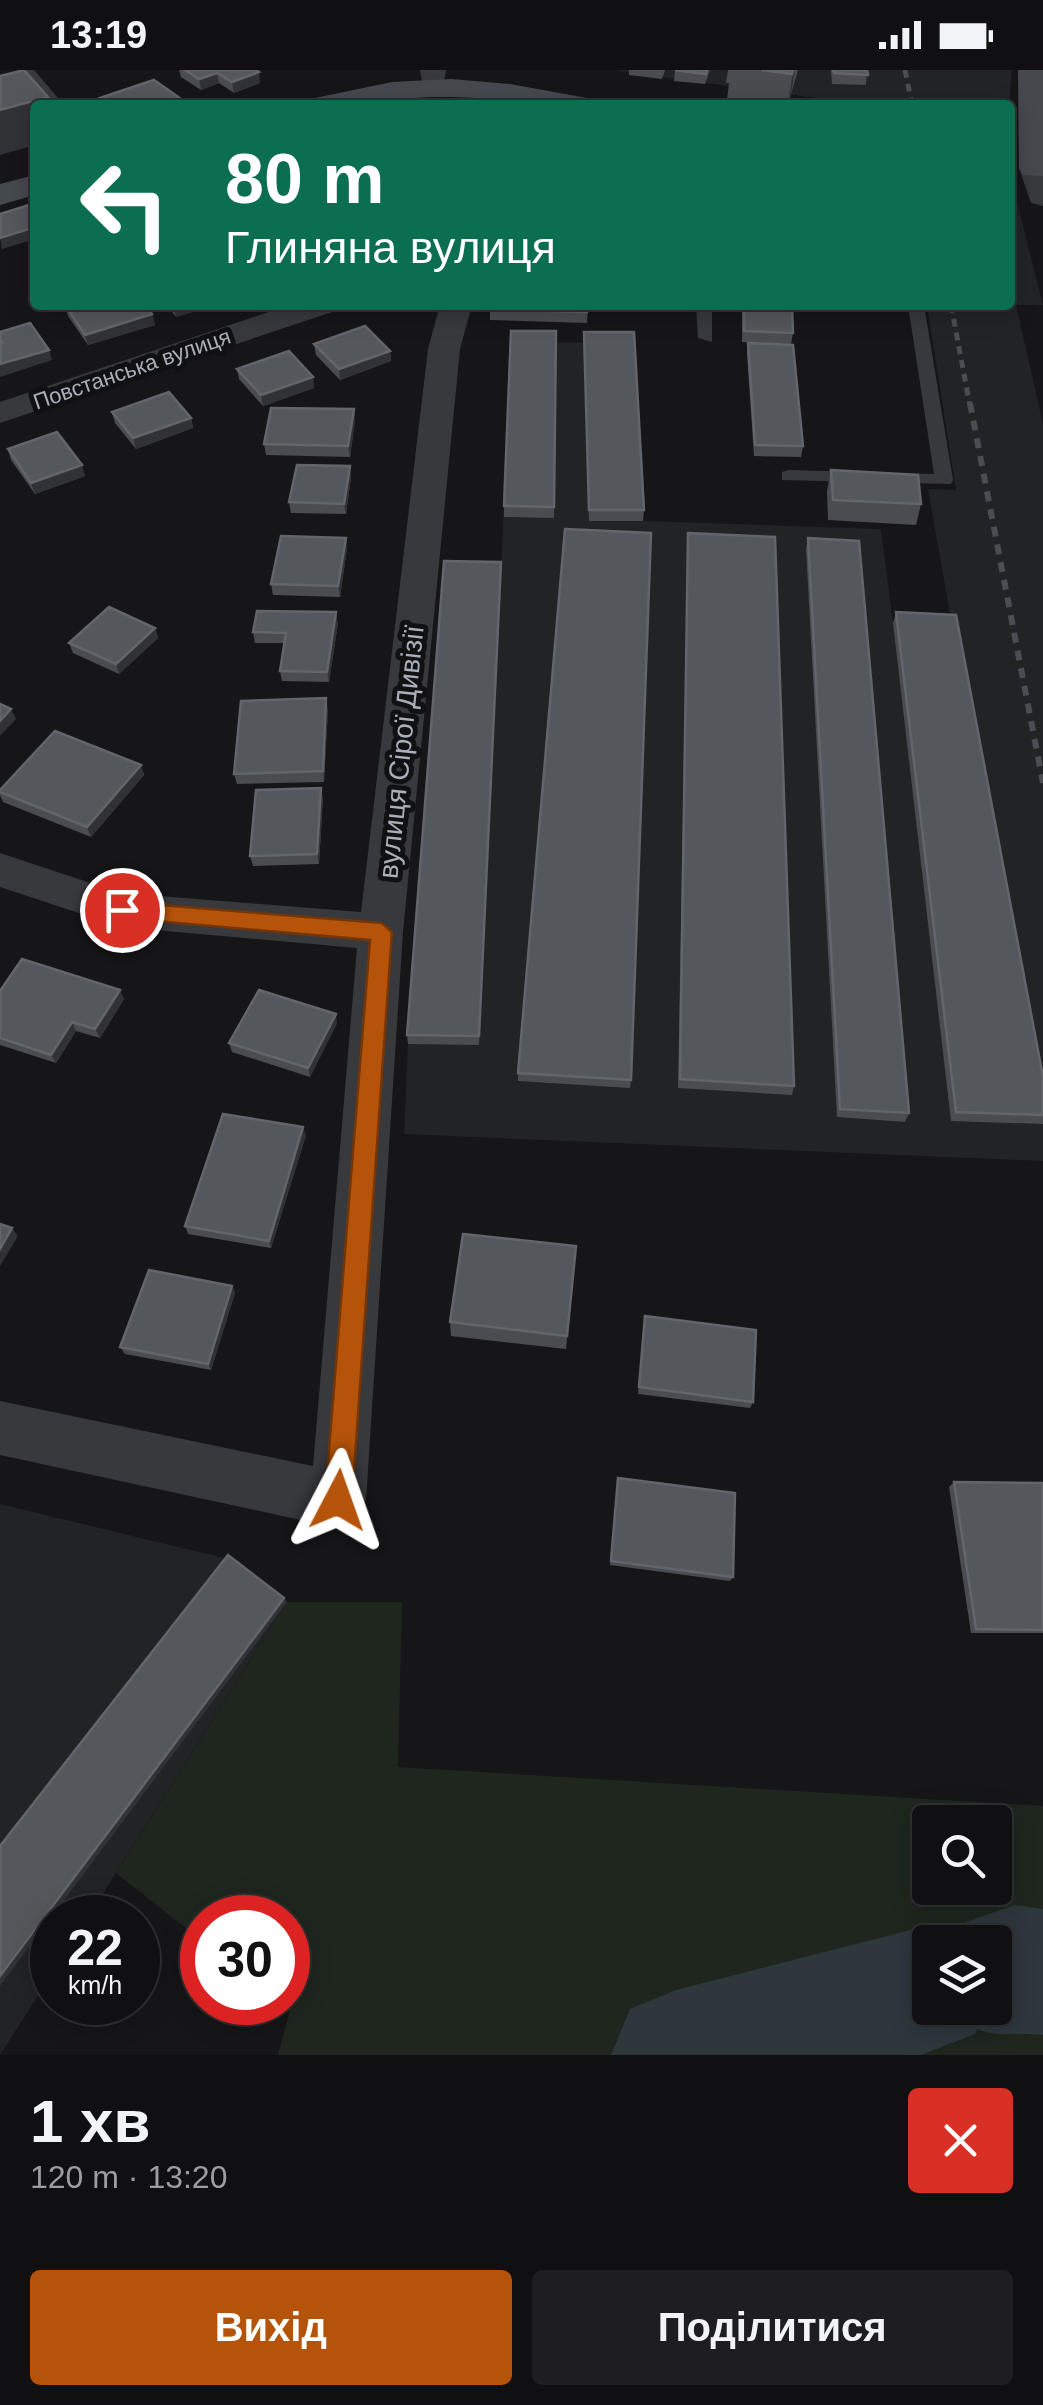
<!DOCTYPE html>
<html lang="uk">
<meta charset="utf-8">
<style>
:root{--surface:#101012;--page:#1e1e20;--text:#f1f3f6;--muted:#9c9d9f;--line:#303032;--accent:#b45309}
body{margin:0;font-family:Arial,sans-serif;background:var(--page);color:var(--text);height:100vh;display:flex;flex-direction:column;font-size:38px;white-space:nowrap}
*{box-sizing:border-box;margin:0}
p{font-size:32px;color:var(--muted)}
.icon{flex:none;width:55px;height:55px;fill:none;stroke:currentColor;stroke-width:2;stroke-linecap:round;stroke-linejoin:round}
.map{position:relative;height:1985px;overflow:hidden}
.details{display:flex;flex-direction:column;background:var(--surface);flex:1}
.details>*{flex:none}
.hud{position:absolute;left:30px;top:30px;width:985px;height:210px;border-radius:10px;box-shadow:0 5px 25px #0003,0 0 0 2px var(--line);background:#0b6e4f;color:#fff;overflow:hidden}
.fabs{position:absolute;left:912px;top:1735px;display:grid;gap:20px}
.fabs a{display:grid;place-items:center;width:100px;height:100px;border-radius:10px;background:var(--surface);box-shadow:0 5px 25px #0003,0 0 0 2px var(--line);font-size:50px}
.speed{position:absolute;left:30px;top:1825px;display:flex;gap:20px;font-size:50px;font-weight:700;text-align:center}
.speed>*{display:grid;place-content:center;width:130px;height:130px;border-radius:50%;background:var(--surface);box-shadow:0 5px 25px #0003,0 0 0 2px var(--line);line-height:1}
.speed small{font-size:25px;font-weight:400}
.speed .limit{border:15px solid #d22;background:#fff;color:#111}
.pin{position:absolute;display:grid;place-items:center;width:85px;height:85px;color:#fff;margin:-42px;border:5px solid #fff;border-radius:50%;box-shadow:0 2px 10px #0007}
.me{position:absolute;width:110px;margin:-55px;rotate:4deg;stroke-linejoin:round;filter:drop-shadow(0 0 8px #0008)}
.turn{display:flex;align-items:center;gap:35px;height:210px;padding:0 30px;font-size:45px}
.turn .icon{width:130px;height:130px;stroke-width:2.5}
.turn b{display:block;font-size:70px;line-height:85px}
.round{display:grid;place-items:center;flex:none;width:105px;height:105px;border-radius:10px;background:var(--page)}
.overview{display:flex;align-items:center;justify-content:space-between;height:170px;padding:0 30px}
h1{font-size:60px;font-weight:800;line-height:75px}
.primary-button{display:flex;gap:20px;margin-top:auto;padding:20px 30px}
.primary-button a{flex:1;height:115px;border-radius:10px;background:var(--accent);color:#fff;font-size:40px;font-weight:800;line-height:115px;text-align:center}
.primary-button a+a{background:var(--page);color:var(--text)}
.status{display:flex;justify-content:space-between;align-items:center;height:70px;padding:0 50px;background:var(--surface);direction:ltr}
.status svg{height:28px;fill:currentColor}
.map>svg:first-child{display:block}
.built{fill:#222325}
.green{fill:#1e261e;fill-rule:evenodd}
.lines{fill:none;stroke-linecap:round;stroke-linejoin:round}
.river{fill:#2d373c;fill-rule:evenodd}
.service{fill:#37393d;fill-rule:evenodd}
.minor{fill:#37393d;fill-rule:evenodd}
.tertiary{fill:#37393d;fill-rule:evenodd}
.secondary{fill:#45484d;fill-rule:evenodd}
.rail-far1{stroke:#4a4d52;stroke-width:5;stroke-dasharray:8 6;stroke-linecap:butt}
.rail{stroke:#4a4d52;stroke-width:6;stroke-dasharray:10 8;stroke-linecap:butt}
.wall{fill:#4a4c50}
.shaded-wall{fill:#313235}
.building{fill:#54575b;stroke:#62656a;stroke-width:2.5}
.route{fill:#b45309;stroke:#753606;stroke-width:2.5}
.labels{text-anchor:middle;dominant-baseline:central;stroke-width:10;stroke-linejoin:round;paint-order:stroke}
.far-street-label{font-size:22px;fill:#a9afb8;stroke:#111113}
.street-label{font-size:28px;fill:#a9afb8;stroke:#111113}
</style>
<div class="status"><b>13:19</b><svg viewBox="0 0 49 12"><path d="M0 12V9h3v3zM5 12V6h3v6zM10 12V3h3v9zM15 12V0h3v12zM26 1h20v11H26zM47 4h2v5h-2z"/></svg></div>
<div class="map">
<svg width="1043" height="1985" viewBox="0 0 1043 1985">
<rect width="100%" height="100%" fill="#161618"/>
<!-- built -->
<path class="built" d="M612,0H1012L1009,35H845L844,32Z
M1010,121L1015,124L1043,235H1016L1043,354V1091L404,1064L408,974L501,502L511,272L633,273L643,451L881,459L893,553L952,555L928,419L956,420L927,235H1010Z
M0,1434L232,1490L287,1532L88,1847L52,1848V1904L0,1985Z"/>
<!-- green -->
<path class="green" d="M287,1532H402L398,1697L1043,1736V1985H278L290,1940L281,1933L288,1932V1848H202V1871L116,1803ZM930,1752H995V1818H930ZM930,1872H995V1938H930Z"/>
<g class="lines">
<!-- river -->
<path class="river" d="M1014,1835L1043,1839V1965C1020,1962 998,1968 977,1959L975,1964L921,1985H611L630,1939L676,1920L930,1855L948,1863L950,1858ZM930,1872H995V1938H930Z"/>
<!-- service -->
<path class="service" d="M19,0H34L64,35H49Z
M696,235H712V272L698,268Z
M908,235H924L953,410L951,414L782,410V402L789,400L934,404Z"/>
<!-- minor -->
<path class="minor" d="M420,0H446L442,21H424Z
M290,235H337L332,242L0,353V332Z
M440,235H472L460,279L403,862L366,1430L358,1450L338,1458L0,1385V1331L313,1396L357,878L121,857L0,817V783L121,823L361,842L428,279Z"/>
<!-- tertiary -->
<path class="tertiary" d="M1035,88L1043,90V136L1031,133L1019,98L1023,91Z"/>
<!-- secondary -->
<path class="secondary" d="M1018,0H1043V106L1023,105L1019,98Z
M451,9L510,14L587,28L592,35C544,35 498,28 451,27C404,26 358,35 310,35L315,28L392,12Z
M35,105V125L0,135V114Z"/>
<!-- rail-far1 -->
<path class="rail-far1" d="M905,0L912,35
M951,235L970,336"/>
<!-- rail -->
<path class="rail" d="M970,333L1043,713"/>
</g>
<!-- wall -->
<path class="wall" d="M179,0H256L260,13L234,23L219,13L201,20L181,7Z
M629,0H665L662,9L629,5Z
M675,0H710L705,14L674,11Z
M728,0H798L788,35H764L727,30L729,13H726Z
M831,0H867L866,15L832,14Z
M65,235L152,244L155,255L88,275L68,246Z
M167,235H216L176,247Z
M490,235H588L587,253L490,250Z
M742,235H792L793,263L791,274L742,272Z
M556,261L554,448L504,447V436Z
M584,273L644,440L643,451H589Z
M748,273L803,376L801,387L754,386L747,284Z
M314,274L390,281L391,291L340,310L316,285Z
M237,299L313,307L314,318L263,336L239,309Z
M354,339L355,350L350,387L266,385L264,374Z
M112,342L191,348L193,358L136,379L115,353Z
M8,379L85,406L35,424L11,390Z
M831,400L921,434L916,455L828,450L827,421Z
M351,407L346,444L291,443L289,432Z
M688,463L794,1016L792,1025L678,1018Z
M808,468L909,1043L905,1052L837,1047L806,479Z
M347,478L340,527L273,525L271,514Z
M501,503L479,975L408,974L407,965Z
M896,542L1043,1007V1054L951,1051L893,553Z
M338,553L329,612L282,611L280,601L284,573H255L253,562Z
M155,558L158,568L119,604L73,583L69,573Z
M328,639L324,712L237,714L234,704Z
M141,695L144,705L91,767L3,732L0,725V720Z
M323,728L319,794L253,796L250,786Z
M0,921L124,929L100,968L76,961L56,993L0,975Z
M337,953L310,1007L232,982L229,973Z
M518,1003L631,1010L630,1018L518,1011Z
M306,1065L271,1178L188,1164L185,1156Z
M576,1176L566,1279L451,1266L450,1252Z
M232,1216L235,1223L211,1300L125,1284L120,1277Z
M645,1246L753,1332L750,1338L638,1324Z
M954,1412L1043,1413V1563H971L949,1417Z
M617,1414L733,1507L730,1511L610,1495Z"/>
<!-- shaded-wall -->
<path class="shaded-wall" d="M793,0H795L791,25L788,35Z
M259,2L260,13L234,23L232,12Z
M217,3L219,13L201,20L199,9Z
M48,27L50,35H35V75L0,85V40Z
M181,29L182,35H165Z
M35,157V169L2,179L0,168Z
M178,235H216L176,247L174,236Z
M152,244L155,255L88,275L85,265Z
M49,280L52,290L0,307V294Z
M390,281L391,291L340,310L339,299Z
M313,307L314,318L263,336L261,325Z
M354,339L355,350L350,387L348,376Z
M191,348L193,358L136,379L133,368Z
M82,395L85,406L35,424L31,413Z
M350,396L351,407L346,444L344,434Z
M346,468L347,478L340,527L338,516Z
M336,542L338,553L329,612L327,602Z
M155,558L158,568L119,604L116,594Z
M326,628L328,639L324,712L323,701Z
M11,639L16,649L0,666V651Z
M141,695L144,705L91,767L87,757Z
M321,718L323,728L319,794L317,784Z
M120,920L124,929L100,968L95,959Z
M336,944L337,953L310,1007L308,998Z
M72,952L76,961L56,993L51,985Z
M303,1057L306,1065L271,1178L269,1171Z
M12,1158L18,1166L0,1196V1179Z
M232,1216L235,1223L211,1300L208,1294Z
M284,1528L287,1532L0,1916V1906Z"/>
<!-- building -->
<path class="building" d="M24,0L48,27L0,40V6Z
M185,0H256L259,2L232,12L217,3L199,9Z
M675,0H707L706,4Z
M762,0H793L792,4Z
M833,0H867L868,5L834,3Z
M154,10L181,29L165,35H110L100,28Z
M29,135L35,142V157L0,168V144Z
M65,235H145L152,244L85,265Z
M490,235H588L587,242L490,239Z
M744,235H792L793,263L744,261Z
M30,253L49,280L0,294V272H2L0,269V262Z
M365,256L390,281L339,299L314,274Z
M511,261H556L554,437L504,436Z
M584,262H634L644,440H589Z
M748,273L793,275L803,376L755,375Z
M289,281L313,307L261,325L237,299Z
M169,322L191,348L133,368L112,342Z
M271,338L354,339L348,376L264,374Z
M57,362L82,395L31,413L8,379Z
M297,395L350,396L344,434L289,432Z
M831,400L918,405L921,434L833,430Z
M565,459L651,463L631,1010L518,1003Z
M688,463L775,467L794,1016L680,1009Z
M281,466L346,468L338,516L271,514Z
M808,468L859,471L909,1043L840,1039Z
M444,491L501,492L479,966L407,965Z
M109,537L155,558L116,594L69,573Z
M257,541L336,542L327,602L280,601L286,563L253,562Z
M896,542L956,545L1043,1007V1045L956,1042Z
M326,628L323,701L234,704L241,631Z
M0,634L11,639L0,651Z
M55,661L141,695L87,757L0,722V720Z
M321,718L317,784L250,786L256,720Z
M22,889L120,920L95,959L72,952L51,985L0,968V921Z
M259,920L336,944L308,998L229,973Z
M223,1044L303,1057L269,1171L185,1156Z
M0,1154L12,1158L0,1179Z
M463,1164L576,1176L567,1266L450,1252Z
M149,1200L232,1216L208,1294L120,1277Z
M645,1246L756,1260L753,1332L639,1317Z
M618,1408L735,1423L733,1507L611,1491Z
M954,1412L1043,1413V1560L976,1559Z
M228,1485L284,1528L0,1906V1776Z"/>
<!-- route -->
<path class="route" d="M122,832L382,853L392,862L352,1430L348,1440L338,1444L329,1440L325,1430L370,870L122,848L111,840Z"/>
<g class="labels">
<!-- far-street labels -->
<g class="far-street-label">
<text transform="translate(132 299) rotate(-19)">Повстанська вулиця</text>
</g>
<!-- street labels -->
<g class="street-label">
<text transform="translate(401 682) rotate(-84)">вулиця Сірої Дивізії</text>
</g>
</g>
</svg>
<div class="fabs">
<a><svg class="icon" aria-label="search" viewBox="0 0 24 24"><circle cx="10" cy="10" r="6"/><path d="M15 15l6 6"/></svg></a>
<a><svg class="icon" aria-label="layers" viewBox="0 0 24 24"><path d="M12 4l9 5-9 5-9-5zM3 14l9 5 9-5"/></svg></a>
</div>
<div class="speed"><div>22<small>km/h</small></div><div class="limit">30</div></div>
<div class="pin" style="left:122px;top:840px;background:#d93025"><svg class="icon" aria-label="arrive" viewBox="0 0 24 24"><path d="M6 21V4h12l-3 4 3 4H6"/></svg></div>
<svg class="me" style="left:338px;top:1430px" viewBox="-20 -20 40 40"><path d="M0-17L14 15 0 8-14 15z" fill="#b45309" stroke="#fff" stroke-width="4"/></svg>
<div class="hud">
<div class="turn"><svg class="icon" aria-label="left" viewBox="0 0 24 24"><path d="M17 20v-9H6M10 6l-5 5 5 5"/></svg><div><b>80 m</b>Глиняна вулиця</div></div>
</div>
</div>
<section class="details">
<div class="overview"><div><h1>1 хв</h1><p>120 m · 13:20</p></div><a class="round" style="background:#d93025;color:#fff"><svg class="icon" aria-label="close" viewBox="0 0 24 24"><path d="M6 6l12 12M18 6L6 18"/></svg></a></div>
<div class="primary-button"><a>Вихід</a><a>Поділитися</a></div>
</section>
